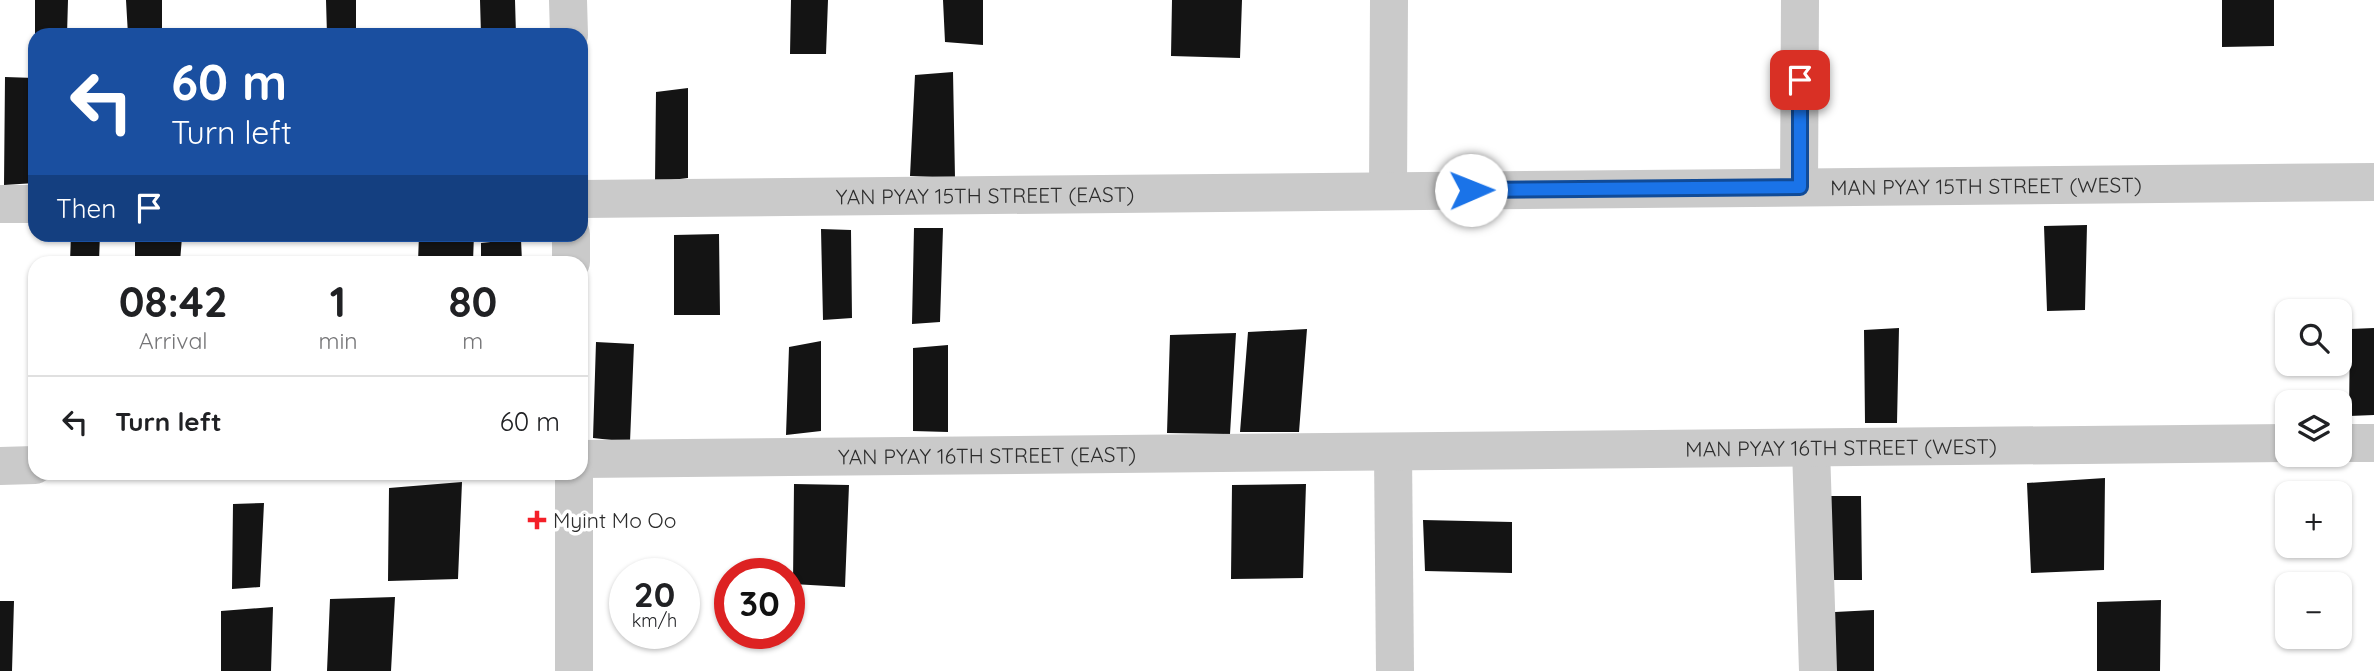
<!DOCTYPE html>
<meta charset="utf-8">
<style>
:root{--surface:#fff;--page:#f2f2f2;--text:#202124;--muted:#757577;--line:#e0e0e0}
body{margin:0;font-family:Quicksand,sans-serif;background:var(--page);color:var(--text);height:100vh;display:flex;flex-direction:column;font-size:26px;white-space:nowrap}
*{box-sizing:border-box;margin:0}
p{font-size:23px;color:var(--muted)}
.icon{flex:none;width:38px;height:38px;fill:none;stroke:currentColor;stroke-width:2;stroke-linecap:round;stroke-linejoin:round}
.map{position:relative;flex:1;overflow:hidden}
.panel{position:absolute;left:28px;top:256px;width:560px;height:224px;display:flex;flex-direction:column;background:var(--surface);border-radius:21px;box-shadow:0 2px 5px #0004}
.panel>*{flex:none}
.top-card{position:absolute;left:28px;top:28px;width:560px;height:214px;border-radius:21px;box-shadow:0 2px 5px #0004;background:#1a4fa0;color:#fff;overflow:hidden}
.tools{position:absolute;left:2275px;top:299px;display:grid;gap:14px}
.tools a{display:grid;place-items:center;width:77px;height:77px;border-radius:14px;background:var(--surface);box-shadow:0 2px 5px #0004;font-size:35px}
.speed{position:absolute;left:609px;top:558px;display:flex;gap:14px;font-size:35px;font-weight:700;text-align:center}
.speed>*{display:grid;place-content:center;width:91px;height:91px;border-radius:50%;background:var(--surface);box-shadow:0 2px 5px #0004;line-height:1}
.speed small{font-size:18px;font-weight:400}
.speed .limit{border:10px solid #d22;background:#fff;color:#111}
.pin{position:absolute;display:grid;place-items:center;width:60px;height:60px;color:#fff;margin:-30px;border-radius:14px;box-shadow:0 4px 10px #0006}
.me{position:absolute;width:77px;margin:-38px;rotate:89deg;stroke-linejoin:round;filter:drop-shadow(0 0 5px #0008)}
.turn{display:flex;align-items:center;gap:24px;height:147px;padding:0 28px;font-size:32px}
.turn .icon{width:91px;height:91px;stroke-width:2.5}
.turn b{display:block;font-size:49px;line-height:60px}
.then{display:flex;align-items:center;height:66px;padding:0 28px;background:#0003;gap:14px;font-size:26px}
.eta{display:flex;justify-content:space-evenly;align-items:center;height:119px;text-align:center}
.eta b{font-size:42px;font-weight:800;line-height:49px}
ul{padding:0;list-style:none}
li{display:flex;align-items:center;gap:21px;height:91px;padding:0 28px;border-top:2px solid var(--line)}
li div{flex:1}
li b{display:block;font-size:26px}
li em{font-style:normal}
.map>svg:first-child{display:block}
.building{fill:#141414}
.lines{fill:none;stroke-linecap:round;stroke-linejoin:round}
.minor{stroke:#cacaca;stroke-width:38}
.route-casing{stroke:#114b97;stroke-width:18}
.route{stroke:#1a73e8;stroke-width:12}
.poi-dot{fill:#f41f28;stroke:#fff;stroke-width:2.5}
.labels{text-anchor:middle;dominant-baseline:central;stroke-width:7;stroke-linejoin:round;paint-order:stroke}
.street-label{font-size:21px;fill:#2d2d2d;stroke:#fff}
.poi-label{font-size:21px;fill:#2d2d2d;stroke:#fff;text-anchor:start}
</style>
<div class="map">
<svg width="2374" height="671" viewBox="0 0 2374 671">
<rect width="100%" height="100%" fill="#fff"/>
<!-- building -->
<path class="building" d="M35,0H68L67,35H35Z
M126,0H162V35H128Z
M326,0H356V35H327Z
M480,0H515L516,35H481Z
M791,0H828L826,54H790Z
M943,0H983V45L945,42Z
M1172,0H1242L1240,58L1171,56Z
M2222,0H2274V46L2222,47Z
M953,72L955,178L910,176L915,75Z
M5,77L35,78V183L4,185Z
M688,88V178L655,182L656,92Z
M2087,225L2085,310L2047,311L2044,226Z
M914,228H943L940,322L912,324Z
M821,229L851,230L852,318L823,320Z
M71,234H100L99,262H70Z
M474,234L473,262H418L419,235Z
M719,234L720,315H674V235Z
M182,237L180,262H135V238Z
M521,239L522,262H481V243Z
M1899,328L1897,423H1865L1864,330Z
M2374,328V415L2349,416L2350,329Z
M1307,329L1299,432H1240L1248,332Z
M1236,333L1230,434L1167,433L1170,335Z
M821,341V431L786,435L789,347Z
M596,342L634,344L630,442L593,438Z
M948,345V432L913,431V348Z
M2105,478L2104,570L2031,573L2027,483Z
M462,482L458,579L388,581L389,488Z
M794,484L849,485L845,587L793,584Z
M1306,484L1303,578L1231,579L1232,485Z
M1829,496H1861L1862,580H1830Z
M264,503L260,587L232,589L233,504Z
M1423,520L1512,522V573L1425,571Z
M395,597L391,671H327L330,599Z
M2161,600L2160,671H2097V602Z
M0,601H14L12,671H0Z
M273,607L271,671H221V611Z
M1874,610V671H1835V612Z"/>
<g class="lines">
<!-- minor -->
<g class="minor">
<path d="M568,0L569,35"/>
<path d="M1799,187L1800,0"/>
<path d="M1388,191L1389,0"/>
<path id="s1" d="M581,199L2374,182"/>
<path d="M0,204H35"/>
<path d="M571,234V262"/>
<path d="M2340,443H2374"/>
<path d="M1811,448L1818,671"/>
<path d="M1393,452L1395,671"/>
<path id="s2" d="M581,459L2287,443"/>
<path d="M0,466L35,465"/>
<path d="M574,671V472"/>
</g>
</g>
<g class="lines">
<!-- route casing -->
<g class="route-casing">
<path id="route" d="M1471,190L1800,187V80"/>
</g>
<!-- route -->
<use href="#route" class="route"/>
</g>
<!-- markers -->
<path class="poi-dot" d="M533.5 509.5h7v7h7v7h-7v7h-7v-7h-7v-7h7z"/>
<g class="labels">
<!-- street labels -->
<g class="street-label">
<text stroke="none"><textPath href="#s1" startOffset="1405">MAN PYAY 15TH STREET (WEST)</textPath></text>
<text stroke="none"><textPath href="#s1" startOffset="404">YAN PYAY 15TH STREET (EAST)</textPath></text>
<text stroke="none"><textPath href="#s2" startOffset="1260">MAN PYAY 16TH STREET (WEST)</textPath></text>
<text stroke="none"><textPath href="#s2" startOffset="406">YAN PYAY 16TH STREET (EAST)</textPath></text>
</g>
<!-- poi labels -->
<g class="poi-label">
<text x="553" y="520">Myint Mo Oo</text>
</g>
</g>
</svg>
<div class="tools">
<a><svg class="icon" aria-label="search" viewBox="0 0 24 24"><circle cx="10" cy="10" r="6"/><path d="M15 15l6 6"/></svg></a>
<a><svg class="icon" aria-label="layers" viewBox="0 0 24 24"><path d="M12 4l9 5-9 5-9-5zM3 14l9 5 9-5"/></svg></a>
<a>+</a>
<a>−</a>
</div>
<div class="speed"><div>20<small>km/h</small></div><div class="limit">30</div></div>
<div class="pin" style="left:1800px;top:80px;background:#d93025"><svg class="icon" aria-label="arrive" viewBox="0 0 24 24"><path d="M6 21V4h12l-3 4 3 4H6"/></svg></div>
<svg class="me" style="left:1471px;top:190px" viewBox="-20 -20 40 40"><circle r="19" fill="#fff"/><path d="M0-13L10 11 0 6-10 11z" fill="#1a73e8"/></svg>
<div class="top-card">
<div class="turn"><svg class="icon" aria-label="left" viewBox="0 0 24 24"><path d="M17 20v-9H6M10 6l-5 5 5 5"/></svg><div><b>60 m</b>Turn left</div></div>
<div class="then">Then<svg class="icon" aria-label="arrive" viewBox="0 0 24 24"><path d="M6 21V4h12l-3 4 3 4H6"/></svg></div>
</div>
<section class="panel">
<div class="eta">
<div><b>08:42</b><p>Arrival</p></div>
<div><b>1</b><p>min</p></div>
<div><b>80</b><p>m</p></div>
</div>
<ul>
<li><svg class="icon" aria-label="left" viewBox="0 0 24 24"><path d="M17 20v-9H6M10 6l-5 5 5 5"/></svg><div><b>Turn left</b></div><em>60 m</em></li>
</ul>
</section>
</div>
